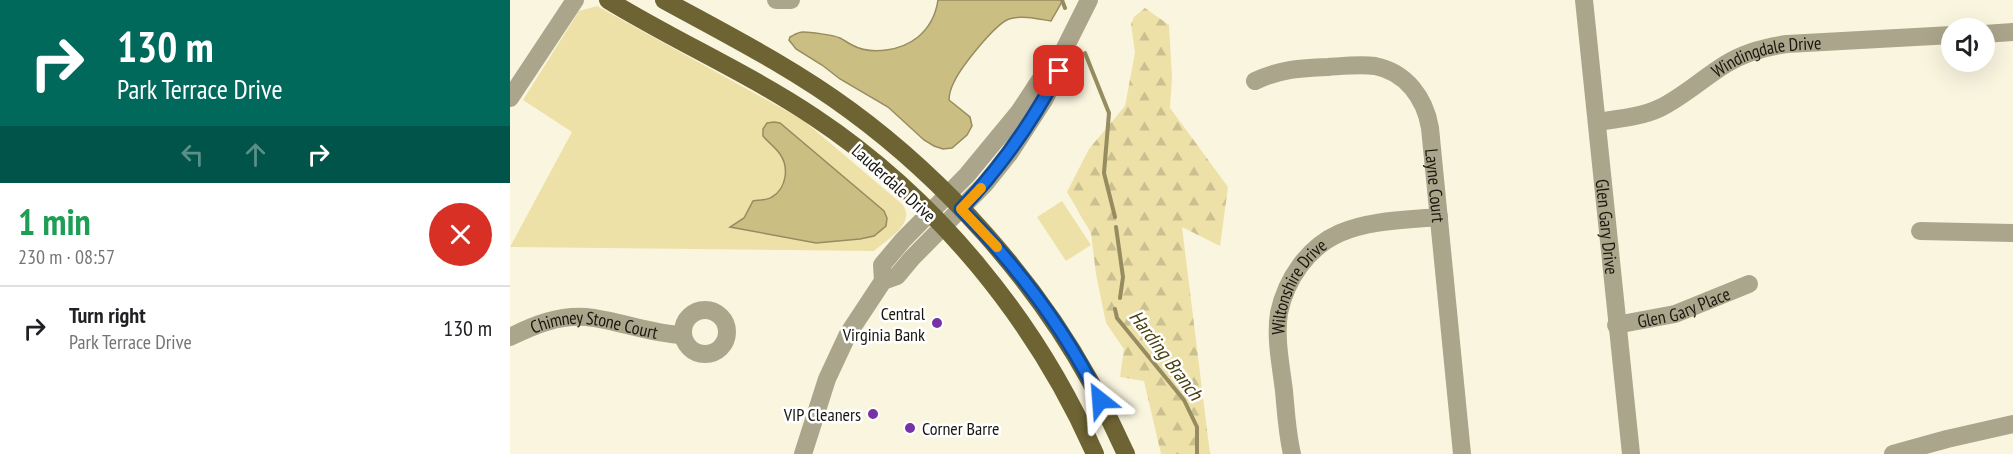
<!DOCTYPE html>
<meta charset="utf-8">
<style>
:root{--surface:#fff;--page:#f6f6f6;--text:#202124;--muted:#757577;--line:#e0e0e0}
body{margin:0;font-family:"PT Sans Narrow",sans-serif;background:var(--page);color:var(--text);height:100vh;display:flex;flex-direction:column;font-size:22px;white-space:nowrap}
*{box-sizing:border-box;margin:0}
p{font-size:20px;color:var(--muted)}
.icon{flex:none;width:33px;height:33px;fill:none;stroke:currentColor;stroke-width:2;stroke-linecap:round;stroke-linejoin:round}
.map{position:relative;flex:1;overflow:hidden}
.drawer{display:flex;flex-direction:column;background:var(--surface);width:510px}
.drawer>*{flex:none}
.guide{background:#00695c;color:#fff;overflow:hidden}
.buttons{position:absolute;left:1431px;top:18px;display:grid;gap:12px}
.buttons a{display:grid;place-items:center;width:54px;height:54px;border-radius:50%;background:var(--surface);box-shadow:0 6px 24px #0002;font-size:30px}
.pin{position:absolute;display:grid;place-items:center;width:51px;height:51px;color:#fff;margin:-26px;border-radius:12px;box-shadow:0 3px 9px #0006}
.me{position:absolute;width:66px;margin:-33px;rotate:332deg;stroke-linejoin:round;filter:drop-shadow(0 0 4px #0008)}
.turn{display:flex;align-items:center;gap:21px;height:126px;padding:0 18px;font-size:27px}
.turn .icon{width:78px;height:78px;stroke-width:2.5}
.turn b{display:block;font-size:42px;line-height:51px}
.lanes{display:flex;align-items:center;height:57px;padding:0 18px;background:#0003;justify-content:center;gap:30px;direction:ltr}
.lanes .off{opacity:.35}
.round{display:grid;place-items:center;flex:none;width:63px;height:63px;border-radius:32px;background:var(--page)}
.overview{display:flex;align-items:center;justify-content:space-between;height:102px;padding:0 18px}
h1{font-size:36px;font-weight:700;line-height:45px;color:#1e9e55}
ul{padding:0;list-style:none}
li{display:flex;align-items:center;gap:18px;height:84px;padding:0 18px;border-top:2px solid var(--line)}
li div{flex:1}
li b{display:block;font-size:22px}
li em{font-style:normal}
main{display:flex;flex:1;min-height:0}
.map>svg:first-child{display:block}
.grass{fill:#ede1a8}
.forest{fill:url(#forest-firs)}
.water{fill:#cbbe82;stroke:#968c60;stroke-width:1.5}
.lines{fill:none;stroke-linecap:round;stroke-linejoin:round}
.stream{stroke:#968c60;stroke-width:4}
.minor{stroke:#aaa58b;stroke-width:18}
.major{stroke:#6d6333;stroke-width:18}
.route-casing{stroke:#114b97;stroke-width:15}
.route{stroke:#1a73e8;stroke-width:10}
.slow{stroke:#f59e0b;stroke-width:10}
.poi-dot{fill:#7632a6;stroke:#fff;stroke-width:2}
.labels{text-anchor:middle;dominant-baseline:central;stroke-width:5;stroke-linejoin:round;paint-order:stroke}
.street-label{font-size:18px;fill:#19170f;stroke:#fff}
.poi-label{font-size:18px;fill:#19170f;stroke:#fff;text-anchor:end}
.water-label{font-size:20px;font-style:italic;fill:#493f0f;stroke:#fff}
</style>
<main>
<section class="drawer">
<div class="guide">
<div class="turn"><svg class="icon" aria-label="right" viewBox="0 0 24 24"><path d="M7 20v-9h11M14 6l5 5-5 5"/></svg><div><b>130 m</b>Park Terrace Drive</div></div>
<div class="lanes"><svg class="icon off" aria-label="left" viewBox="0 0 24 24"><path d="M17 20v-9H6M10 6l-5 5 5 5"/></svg><svg class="icon off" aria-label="ahead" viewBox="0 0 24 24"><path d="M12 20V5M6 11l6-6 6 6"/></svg><svg class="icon" aria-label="right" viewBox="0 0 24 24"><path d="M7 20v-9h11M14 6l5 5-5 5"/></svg></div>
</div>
<div class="overview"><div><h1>1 min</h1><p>230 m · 08:57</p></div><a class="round" style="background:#d93025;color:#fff"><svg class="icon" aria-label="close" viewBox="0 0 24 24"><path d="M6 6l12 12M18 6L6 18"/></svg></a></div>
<ul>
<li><svg class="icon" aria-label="right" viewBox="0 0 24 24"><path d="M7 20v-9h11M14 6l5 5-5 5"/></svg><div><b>Turn right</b><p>Park Terrace Drive</p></div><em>130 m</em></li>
</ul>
</section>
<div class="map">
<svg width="1503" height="454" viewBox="0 0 1503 454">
<defs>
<pattern id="forest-firs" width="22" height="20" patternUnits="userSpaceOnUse" patternTransform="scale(1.5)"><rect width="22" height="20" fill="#ede1a8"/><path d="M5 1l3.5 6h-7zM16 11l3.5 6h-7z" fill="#cbc08f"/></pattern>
</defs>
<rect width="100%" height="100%" fill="#faf5df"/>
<!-- grass -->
<path class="grass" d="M87,6L293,120L392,204C407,223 378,239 364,251L0,247L62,132L13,100L69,11Z
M552,201L581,245L556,261L527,217Z"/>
<!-- forest -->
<path class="forest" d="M635,8L659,25L662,77L660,108L718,187L710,246L672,227L700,454H651L634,381L610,377L614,349L596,323L586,274L581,233L557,192L579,149L615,106L625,53L621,24L624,17Z"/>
<!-- water -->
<path class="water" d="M428,0H553L541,21C529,19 512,15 499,19C485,24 451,67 444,82C441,88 439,93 439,100L460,117L462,126L457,135L442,148L433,149L424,146L414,140L378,107L330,79L312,65L286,49L279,40L280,37C284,35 288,32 293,32C299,32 324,35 330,38C334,40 338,43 342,45C362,56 392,50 408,37C420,27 426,14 428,0Z
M264,122L270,123L374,211L377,218L376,226L364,236L350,239L306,243L220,227L234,218L243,201C249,200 258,200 262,197C277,188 279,167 270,154C265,147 258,142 253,136V129L257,123Z"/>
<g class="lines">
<!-- stream -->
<path class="stream" d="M552,0L555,8
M575,53L599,113L594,173L605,217
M606,227L613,277L610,298
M605,309L607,318L674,400L687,427V454"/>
<!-- minor -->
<g class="minor">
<path d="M266,0H281"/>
<path id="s1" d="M1074,0L1121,454"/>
<path d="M1474,34L1503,32"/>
<path id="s2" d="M745,81C771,69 790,68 818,67C833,66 850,64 865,66C896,72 915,98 920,128L952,454"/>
<path d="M0,98L65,0"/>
<path id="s3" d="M1087,122C1107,119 1131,117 1150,108C1174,96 1193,78 1216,64C1235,52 1255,47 1277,44L1442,35"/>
<path d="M1410,231L1503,233"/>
<path d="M373,281L372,265L393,240L457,175L509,112L538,68L545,61"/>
<circle cx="195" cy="332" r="22"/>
<path id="s4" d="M1106,325L1165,314L1239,284"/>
<path id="s5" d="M0,337C24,325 49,315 76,317C108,320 139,334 173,335"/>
<path d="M293,454L317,379L338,334L373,281L387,276L402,258L475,184L499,154L534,100L549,71L551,56L579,0"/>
<path id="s6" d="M782,454C777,433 776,412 774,391C771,366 765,338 769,313C776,279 798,247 830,233C860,220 897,220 929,217"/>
<path d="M1383,454L1437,439L1503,424"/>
</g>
<!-- major -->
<path class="major" d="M98,0C165,41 238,73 304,117C426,198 526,320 585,454
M154,0C218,35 283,68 341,111C435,180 524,279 580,381C593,404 604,429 616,454"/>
</g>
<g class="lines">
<!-- route casing -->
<g class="route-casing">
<path id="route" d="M549,71C522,123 491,167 451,209C506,265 555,329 590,400"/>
</g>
<!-- route -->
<use href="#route" class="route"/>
<!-- slow -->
<path class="slow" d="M471,188L451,209L487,247"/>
</g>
<!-- markers -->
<g class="poi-dot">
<circle cx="427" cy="323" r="6"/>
<circle cx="363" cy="414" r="6"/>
<circle cx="400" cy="428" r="6"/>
</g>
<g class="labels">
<!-- street labels -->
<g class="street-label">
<text stroke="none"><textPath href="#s3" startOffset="186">Windingdale Drive</textPath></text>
<text transform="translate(384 183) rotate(42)">Lauderdale Drive</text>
<text stroke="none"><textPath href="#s2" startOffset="268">Layne Court</textPath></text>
<text stroke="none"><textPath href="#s1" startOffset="228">Glen Gary Drive</textPath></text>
<text stroke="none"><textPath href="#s6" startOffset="174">Wiltonshire Drive</textPath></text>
<text stroke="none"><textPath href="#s4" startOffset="70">Glen Gary Place</textPath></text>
<text stroke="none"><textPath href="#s5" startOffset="88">Chimney Stone Court</textPath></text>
</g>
<!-- poi labels -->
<g class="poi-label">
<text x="415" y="313">Central<tspan x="415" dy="21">Virginia Bank</tspan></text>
<text x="351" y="414">VIP Cleaners</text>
<text x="412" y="428" text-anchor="start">Corner Barre</text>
</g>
<!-- water labels -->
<g class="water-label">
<text transform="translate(656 355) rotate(53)">Harding Branch</text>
</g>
</g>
</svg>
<div class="buttons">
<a><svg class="icon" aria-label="sound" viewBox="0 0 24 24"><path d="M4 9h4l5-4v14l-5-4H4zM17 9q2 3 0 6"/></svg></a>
</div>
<div class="pin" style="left:549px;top:71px;background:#d93025"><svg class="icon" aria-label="arrive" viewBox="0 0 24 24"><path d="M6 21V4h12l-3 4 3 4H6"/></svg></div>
<svg class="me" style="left:590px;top:400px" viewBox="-20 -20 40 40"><path d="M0-17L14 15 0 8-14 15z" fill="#1a73e8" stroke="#fff" stroke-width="4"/></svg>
</div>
</main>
